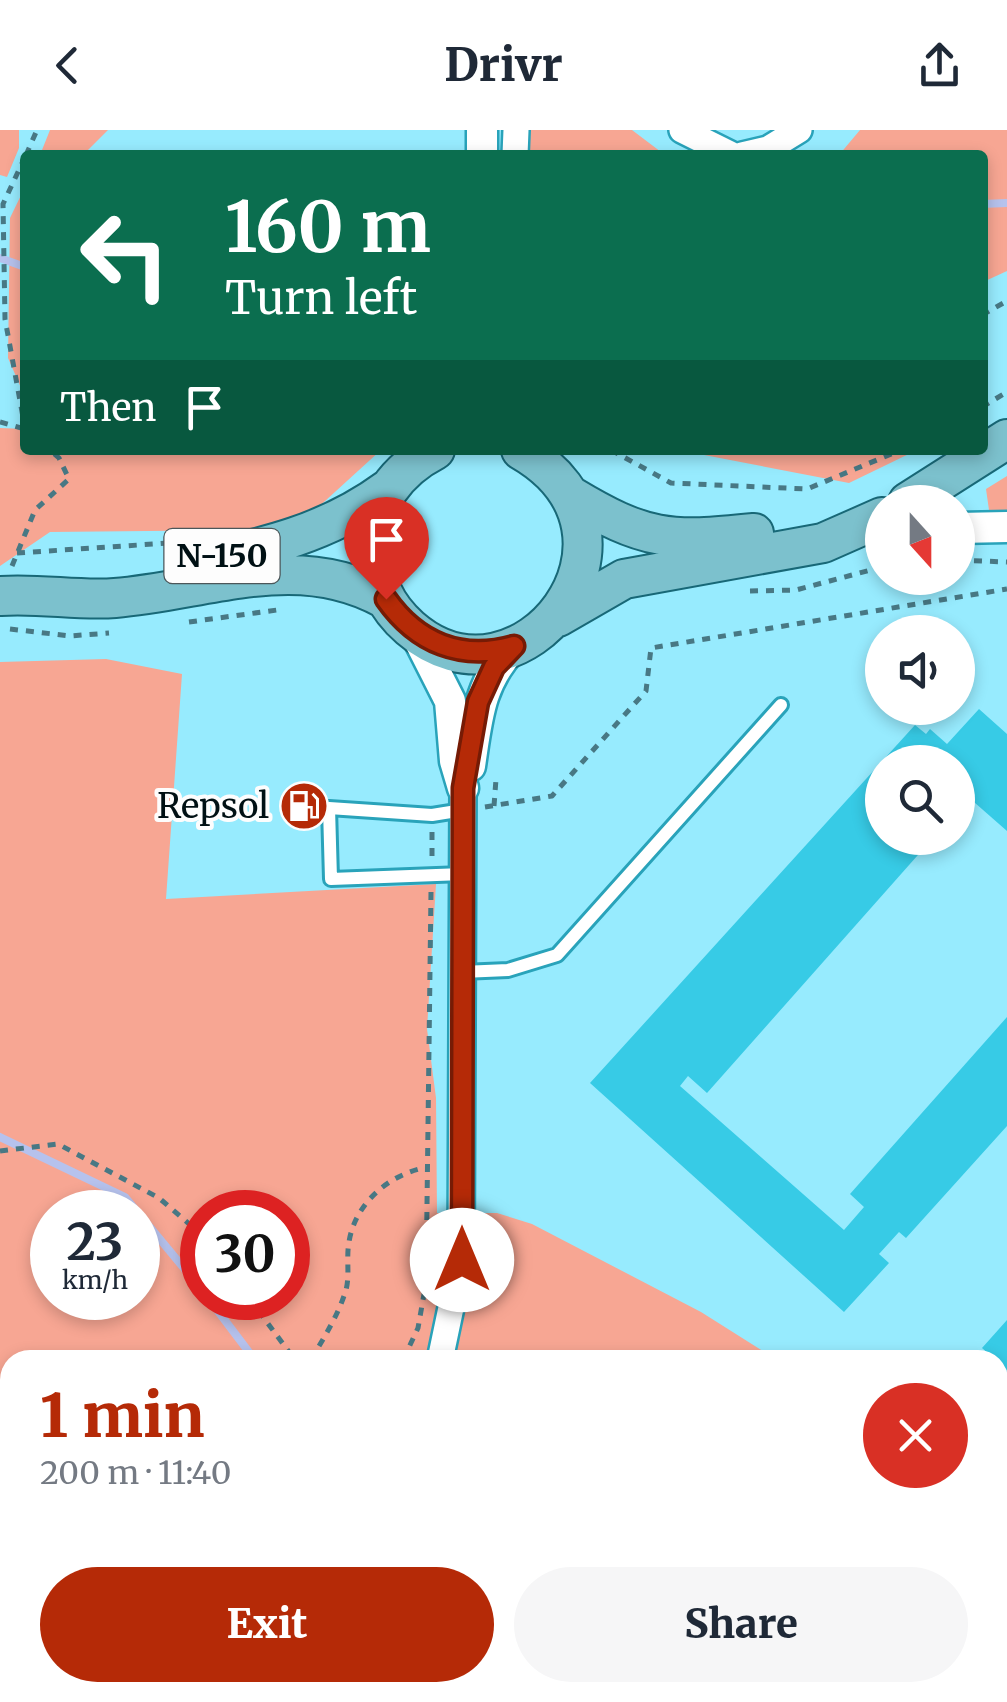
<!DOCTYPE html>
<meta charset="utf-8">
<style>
:root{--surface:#fff;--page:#f6f6f7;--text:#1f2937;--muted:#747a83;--accent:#b52a07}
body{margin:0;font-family:Merriweather,serif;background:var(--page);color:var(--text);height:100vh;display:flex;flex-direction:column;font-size:38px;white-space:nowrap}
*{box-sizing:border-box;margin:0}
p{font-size:32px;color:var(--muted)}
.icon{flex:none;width:55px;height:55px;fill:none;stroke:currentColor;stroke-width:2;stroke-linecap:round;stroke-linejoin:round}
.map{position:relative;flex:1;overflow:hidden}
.sheet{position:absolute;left:0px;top:1220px;width:1008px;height:352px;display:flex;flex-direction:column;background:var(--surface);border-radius:30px 30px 0 0;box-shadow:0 5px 15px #0003}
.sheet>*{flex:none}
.hud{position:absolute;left:20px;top:20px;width:968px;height:305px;border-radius:10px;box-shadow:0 5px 15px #0003;background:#0b6e4f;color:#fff;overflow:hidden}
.needle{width:65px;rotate:159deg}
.fabs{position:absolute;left:865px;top:355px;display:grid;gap:20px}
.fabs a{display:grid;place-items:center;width:110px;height:110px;border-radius:50%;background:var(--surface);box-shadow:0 5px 15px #0003;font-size:50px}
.speed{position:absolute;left:30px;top:1060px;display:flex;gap:20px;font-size:50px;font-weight:700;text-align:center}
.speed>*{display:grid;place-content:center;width:130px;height:130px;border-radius:50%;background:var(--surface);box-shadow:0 5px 15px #0003;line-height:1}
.speed small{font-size:25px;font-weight:400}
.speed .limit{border:15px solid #d22;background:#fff;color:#111}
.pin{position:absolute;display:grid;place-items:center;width:85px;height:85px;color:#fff;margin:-102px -42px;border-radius:50% 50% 50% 0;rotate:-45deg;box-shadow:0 0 10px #0007}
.pin .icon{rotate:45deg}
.me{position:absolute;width:110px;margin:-55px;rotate:0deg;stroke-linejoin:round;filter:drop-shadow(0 0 8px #0008)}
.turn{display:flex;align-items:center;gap:35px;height:210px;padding:0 40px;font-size:45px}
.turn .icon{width:130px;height:130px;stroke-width:2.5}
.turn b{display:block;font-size:70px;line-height:85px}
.then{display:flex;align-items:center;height:95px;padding:0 40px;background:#0003;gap:20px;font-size:38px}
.round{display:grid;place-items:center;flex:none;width:105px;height:105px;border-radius:52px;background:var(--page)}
.headline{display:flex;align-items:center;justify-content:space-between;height:170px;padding:0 40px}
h1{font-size:60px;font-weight:800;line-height:75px;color:var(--accent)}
.primary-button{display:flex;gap:20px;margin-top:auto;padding:20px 40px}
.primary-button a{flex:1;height:115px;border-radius:60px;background:var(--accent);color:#fff;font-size:40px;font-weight:800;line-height:115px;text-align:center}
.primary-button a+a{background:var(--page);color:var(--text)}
header{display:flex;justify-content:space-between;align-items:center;height:130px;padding:0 40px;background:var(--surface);font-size:45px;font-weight:800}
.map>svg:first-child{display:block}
.green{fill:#f7a693;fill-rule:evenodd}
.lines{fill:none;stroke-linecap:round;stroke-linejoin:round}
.stream{stroke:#b6c2ed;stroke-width:8}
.building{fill:#37cbe6}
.service-casing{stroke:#29a3ba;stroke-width:18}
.minor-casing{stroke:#29a3ba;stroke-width:30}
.tertiary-casing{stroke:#29a3ba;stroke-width:35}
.primary-casing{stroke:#186877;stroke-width:42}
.path{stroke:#487884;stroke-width:5;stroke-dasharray:8 8;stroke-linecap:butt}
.service{stroke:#fff;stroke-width:12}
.minor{stroke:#fff;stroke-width:25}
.tertiary{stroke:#fff;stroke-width:30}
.primary{stroke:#7cc1cd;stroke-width:38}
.route-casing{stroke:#761b05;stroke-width:25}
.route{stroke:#b52a07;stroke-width:18}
.labels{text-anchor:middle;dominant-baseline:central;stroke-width:8;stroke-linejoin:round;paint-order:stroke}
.shield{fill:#fdfdfd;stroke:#4c575a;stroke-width:2.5}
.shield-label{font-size:32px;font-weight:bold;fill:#001014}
.poi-label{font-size:35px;fill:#001014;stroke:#fdfdfd;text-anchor:end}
</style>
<header><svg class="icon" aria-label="back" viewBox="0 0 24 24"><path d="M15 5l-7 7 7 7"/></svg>Drivr<svg class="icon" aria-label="share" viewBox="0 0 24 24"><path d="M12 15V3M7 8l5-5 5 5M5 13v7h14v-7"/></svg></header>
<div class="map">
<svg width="1007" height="1572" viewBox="0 0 1007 1572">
<rect width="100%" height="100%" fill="#97ebfe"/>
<!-- green -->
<path class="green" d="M0,0H19V18L7,47L0,45Z
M50,0H108L83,25H40Z
M530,0H632L665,25H530Z
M860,0H1007V141L983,152L982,25H839Z
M25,57V267L8,228L10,88Z
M0,298L25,299V320H381L313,382L247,400L50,402L0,436Z
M678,320H911L913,322L849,353Z
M1007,346V383L989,380L986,359Z
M106,529L182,544L166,769L436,754L427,899L436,968L437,1083H497L532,1094L701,1182L777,1230H10V1562H998V1272H1007V1572H0V532ZM52,1082H138V1168H52ZM202,1082H288V1168H202Z"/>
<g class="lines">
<!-- stream -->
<path class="stream" d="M982,74L1007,73
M0,128L25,137
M0,1007L125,1067L202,1160
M208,1168L255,1230
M998,1398L1007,1406"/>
</g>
<!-- building -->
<path class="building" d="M979,579L1007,604V701L958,658V632H882V708H933L707,963L688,946L680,956L844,1100L864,1077L850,1064L1007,887V996L906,1108L899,1102L879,1124L889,1133L844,1182L590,953L915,595L926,604L930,599L947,614Z
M1007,1190V1240L982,1218Z"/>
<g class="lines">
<!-- service casing -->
<g class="service-casing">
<path id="service" d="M463,744L331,749L329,678L432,685L463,680
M462,842L508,840L557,825L781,575"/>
</g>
<!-- minor casing -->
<g class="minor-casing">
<path id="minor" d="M682,0L732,25
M515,25L516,0
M742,25L768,19L799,0
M440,1230L461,1130L463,658
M15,1572L23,1562"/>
</g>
<!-- tertiary casing -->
<g class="tertiary-casing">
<path id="tertiary" d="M482,0V25
M958,398L1007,397
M415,502L450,571L455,631L463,658
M470,636C477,589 479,552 514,516"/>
</g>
<!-- primary casing -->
<g class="primary-casing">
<path id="primary" d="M435,320C398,339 370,374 372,417C373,450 386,477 410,498C520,594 668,405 521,320
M571,366C644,410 669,412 754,403
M908,372L1007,309
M193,432C265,418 328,403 388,359
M0,466C40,463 78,471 115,468C209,460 297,420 385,469
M558,487L624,449L823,413L882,387"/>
</g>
<!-- path -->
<path class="path" d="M26,25L37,0
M25,27L3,74L5,189L25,298
M982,185L1007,171
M982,277L1007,262
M0,292L25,299
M611,320L671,353L807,359L901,320
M17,423L169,413
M958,430L1007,432
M12,436L35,380L69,349L59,328L50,320
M750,461L796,460L882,437
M189,492L277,480
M10,499L70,506L109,503
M494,676L496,649
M485,677L552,666L646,561L651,518L1007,459
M432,726V702
M0,1021L58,1014L159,1068L202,1105
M249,1168L295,1230
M311,1230C324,1207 338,1186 346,1160C350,1145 346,1128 349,1112C355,1073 390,1043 429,1037
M403,1230L418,1198L426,1153L431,762
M0,1532L10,1523"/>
<!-- service -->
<use href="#service" class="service"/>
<!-- minor -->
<use href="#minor" class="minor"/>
<!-- tertiary -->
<use href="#tertiary" class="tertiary"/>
<!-- primary -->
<use href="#primary" class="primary"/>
</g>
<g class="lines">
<!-- route casing -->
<g class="route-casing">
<path id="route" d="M386,469C417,513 461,531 514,516L494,537L478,572L463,658L462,1130"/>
</g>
<!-- route -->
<use href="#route" class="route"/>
</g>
<!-- icons -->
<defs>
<g id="fuel-disc" transform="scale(2.5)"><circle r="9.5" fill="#b52a07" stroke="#fdfdfd"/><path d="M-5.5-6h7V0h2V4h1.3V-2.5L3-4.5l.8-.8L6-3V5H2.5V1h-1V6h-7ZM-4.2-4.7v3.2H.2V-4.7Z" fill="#fff"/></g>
</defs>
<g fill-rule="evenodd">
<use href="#fuel-disc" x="304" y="676"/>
</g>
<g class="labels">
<!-- shield labels -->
<rect class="shield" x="164.5" y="399" width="115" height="54" rx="8"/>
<g class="shield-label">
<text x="222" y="426">N-150</text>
</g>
<!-- poi labels -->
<g class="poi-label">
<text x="269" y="676">Repsol</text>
</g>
</g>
</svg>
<div class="fabs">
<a><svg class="needle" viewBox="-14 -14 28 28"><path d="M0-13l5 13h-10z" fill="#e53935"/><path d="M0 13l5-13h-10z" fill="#747a83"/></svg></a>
<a><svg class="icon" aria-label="sound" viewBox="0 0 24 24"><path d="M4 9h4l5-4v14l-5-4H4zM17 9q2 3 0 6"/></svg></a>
<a><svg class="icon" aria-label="search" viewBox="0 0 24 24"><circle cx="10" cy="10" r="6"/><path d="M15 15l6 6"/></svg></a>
</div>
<div class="speed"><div>23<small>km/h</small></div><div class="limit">30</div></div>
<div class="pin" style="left:386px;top:469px;background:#d93025"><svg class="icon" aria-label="arrive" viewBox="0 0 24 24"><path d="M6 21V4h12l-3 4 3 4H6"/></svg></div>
<svg class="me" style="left:462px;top:1130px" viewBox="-20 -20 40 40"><circle r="19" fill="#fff"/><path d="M0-13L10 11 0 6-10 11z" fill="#b52a07"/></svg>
<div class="hud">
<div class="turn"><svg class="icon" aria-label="left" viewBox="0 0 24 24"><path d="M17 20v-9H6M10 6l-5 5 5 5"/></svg><div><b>160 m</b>Turn left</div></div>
<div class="then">Then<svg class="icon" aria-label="arrive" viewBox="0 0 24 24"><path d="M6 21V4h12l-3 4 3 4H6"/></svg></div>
</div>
<section class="sheet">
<div class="headline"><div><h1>1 min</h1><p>200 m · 11:40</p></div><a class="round" style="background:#d93025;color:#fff"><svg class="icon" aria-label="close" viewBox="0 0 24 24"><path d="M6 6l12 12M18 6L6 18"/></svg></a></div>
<div class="primary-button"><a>Exit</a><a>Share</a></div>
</section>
</div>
